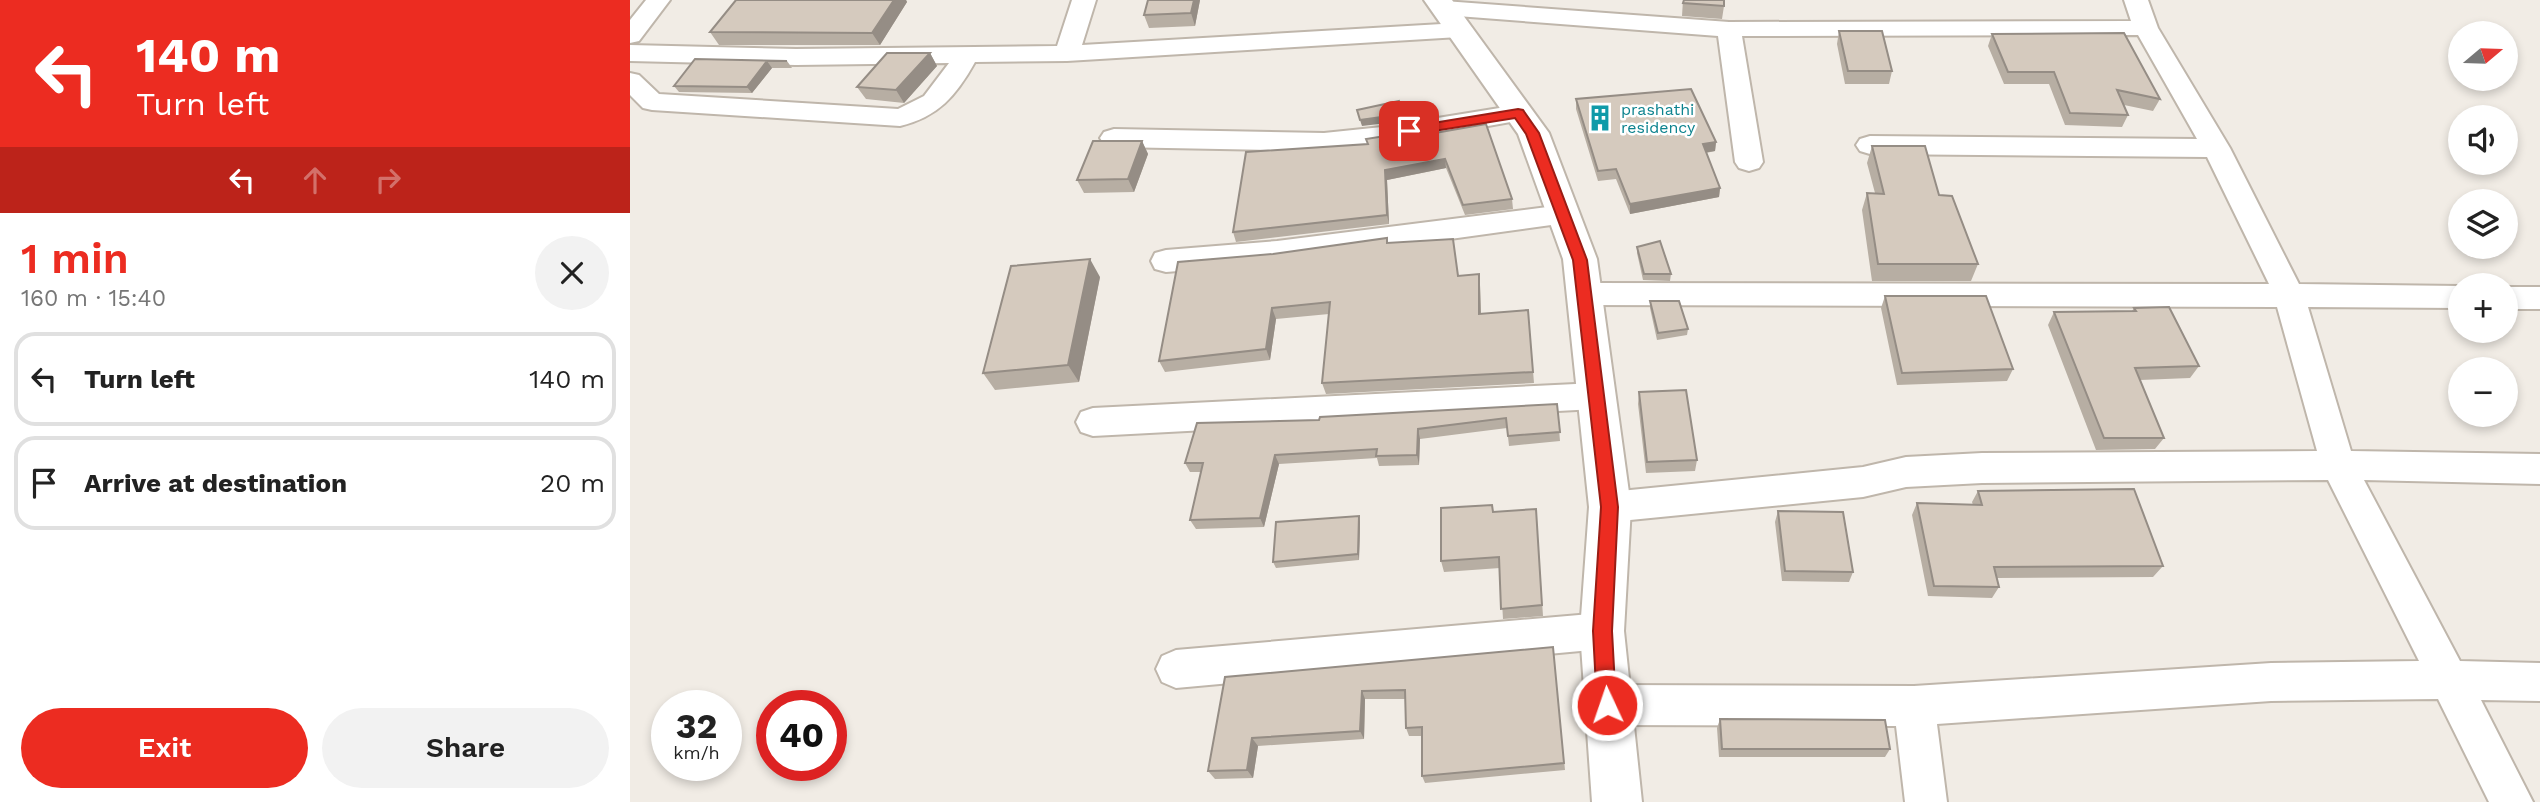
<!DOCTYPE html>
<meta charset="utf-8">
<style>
:root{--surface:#fff;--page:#f2f2f2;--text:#222;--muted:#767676;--line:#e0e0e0;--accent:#ec2c21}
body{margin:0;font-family:"Work Sans",sans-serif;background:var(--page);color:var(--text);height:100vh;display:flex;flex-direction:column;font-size:26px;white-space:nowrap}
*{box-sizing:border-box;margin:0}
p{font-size:23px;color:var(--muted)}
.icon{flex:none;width:38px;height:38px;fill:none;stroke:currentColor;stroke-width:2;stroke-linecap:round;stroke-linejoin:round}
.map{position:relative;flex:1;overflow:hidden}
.sheet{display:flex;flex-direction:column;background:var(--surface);width:630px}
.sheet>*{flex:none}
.hud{background:#ec2c21;color:#fff;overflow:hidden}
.needle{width:46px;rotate:71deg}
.tools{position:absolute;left:1818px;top:21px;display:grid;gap:14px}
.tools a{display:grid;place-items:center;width:70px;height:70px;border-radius:50%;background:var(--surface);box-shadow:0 4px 10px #0003;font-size:35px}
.speed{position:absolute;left:21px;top:690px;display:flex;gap:14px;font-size:35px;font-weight:700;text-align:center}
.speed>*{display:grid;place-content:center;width:91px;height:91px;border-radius:50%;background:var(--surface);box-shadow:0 4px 10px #0003;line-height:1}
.speed small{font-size:18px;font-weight:400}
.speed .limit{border:10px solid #d22;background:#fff;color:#111}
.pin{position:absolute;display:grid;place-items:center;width:60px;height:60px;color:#fff;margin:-30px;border-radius:14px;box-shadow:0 4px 10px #0006}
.me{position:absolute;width:77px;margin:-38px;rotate:357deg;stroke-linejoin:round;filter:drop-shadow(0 0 5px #0008)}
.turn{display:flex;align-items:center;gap:24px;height:147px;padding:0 21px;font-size:32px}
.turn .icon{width:91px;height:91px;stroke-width:2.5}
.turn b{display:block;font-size:49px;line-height:60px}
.lanes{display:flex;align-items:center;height:66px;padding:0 21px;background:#0003;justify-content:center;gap:35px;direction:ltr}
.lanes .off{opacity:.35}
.round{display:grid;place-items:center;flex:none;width:74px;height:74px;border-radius:37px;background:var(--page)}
.head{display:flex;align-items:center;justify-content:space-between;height:119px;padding:0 21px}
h1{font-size:42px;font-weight:600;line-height:52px;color:var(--accent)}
.action{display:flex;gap:14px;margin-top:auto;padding:14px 21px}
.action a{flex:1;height:80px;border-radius:42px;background:var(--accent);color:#fff;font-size:28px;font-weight:600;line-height:80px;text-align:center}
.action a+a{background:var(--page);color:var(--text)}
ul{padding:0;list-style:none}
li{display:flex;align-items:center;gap:21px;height:94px;margin:0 14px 10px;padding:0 7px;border:4px solid var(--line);border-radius:21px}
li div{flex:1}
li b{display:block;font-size:26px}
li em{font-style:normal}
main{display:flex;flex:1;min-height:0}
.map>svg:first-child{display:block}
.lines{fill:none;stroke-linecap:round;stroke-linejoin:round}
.minor-casing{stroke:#bfb6ab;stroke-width:4}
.tertiary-casing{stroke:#bfb6ab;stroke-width:4}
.minor{fill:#fff;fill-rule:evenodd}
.tertiary{fill:#fff;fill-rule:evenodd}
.wall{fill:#b7aea3}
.shaded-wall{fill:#958d85}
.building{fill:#d5cabe;stroke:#958d85;stroke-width:2}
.route{fill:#ec2c21;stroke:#991d15;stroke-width:2}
.labels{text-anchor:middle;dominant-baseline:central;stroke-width:5;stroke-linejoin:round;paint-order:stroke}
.far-culture-label{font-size:16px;fill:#0d838f;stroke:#fff;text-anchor:start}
</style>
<main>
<section class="sheet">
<div class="hud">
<div class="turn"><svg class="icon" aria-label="left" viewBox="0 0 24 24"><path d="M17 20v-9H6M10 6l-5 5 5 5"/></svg><div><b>140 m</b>Turn left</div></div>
<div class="lanes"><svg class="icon" aria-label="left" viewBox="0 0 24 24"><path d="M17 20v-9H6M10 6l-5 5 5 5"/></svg><svg class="icon off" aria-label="ahead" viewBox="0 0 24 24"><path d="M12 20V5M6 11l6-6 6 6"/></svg><svg class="icon off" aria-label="right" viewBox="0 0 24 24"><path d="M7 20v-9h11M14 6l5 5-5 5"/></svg></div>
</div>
<div class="head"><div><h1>1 min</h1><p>160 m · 15:40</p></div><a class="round"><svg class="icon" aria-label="close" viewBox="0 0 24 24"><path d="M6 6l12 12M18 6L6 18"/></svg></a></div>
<ul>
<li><svg class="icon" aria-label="left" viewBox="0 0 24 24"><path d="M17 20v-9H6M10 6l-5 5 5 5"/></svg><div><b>Turn left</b></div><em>140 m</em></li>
<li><svg class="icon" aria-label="arrive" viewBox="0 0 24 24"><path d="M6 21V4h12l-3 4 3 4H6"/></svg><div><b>Arrive at destination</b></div><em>20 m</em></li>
</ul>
<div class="action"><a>Exit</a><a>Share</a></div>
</section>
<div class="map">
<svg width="1910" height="802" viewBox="0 0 1910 802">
<rect width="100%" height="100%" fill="#f1ece5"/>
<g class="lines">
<!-- minor casing -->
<g class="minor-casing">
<path id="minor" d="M16,0H40L9,41L0,43V20Z
M442,0H466L452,45L829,23L838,25L841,30L838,35L829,37L437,61L345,62C326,96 308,117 270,126L22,110L13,108L0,95V73L9,75L29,94L268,109L294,96L319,63L166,65L0,61V45L166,49L427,46Z
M1494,0H1518L1528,28L1600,148L1669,284L1830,286V308L1678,307L1721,451L1910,454V484L1734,480L1830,661L1910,663V701L1851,700L1903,802H1859L1808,699L1641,701L1307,724L1317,802H1275L1266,726L977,725L963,719L957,705L963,691L977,685L1284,686L1641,663L1789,661L1698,480L1352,483L1276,487L1233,497L980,522L967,518L962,507L967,496L980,492L1233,467L1276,457L1352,453L1687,451L1647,307L954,305L943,302L939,294L943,286L954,283L1639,284L1577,157L1240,154L1230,151L1226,145L1230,139L1240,136L1567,139L1508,35L1112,36L1133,162L1129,168L1119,171L1109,168L1105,162L1088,36L814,15L806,13L802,8L806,3L814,1L1099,22L1501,21Z
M888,105L897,107L901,113L897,119L752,145L694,151L484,147L474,144L470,138L474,132L484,129L694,133L752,127Z
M933,205L943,208L947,215L943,222L647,263L536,272L525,269L521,261L525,253L536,250L647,241Z
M1876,287H1910V309H1876Z
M966,383L978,387L983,396L978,405L966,409L463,436L451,432L446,422L451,412L463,408Z
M972,613L986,618L991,631L986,644L972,649L546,688L532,682L526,669L532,656L546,650Z"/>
</g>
<!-- tertiary casing -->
<g class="tertiary-casing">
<path id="tertiary" d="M794,0H822L919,133L967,259L1001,507L994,631L1012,802H962L950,631L959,507L933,259L888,134Z"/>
</g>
<!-- minor -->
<use href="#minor" class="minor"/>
<!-- tertiary -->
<use href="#tertiary" class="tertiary"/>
</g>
<!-- wall -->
<path class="wall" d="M106,0H276L277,2L250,45H89L80,32Z
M570,0L565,26L519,28L514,15Z
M1053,0L1094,6L1092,19L1052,16Z
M1209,31L1262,71L1259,84H1215L1207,44Z
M1362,34L1530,99L1523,111L1494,105L1498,115L1492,127L1435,125L1419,84H1374L1358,46Z
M300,53L307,66L274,103L236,99L227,87Z
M65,59L157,61L162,68H142L122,93L49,92L44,86Z
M946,99L1086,142L1085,151L1076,153L1090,188L1089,197L1000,214L986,179L968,181L946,109Z
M805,133L882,199L883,209L835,215L816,168L757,180L759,224L606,242L603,232L783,141L805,139Z
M512,141L518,154L504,192L454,193L447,180Z
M1242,146L1309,195L1348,264L1341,281H1242L1232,210L1237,193H1245L1237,163Z
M758,243L828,276L850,285L851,314L898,310L904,383L696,394L692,383L699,314L646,319L640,360L535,372L529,361L643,254Z
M1007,247L1041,274L1040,281L1013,280L1007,253Z
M470,277L449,382L365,390L353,373Z
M1255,296L1383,369L1377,381L1267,385L1251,308Z
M1020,301L1058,329L1057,335L1027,340L1020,308Z
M1504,308L1569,366L1560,378L1510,380L1534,438L1525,449L1466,450L1418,325L1424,312L1502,311Z
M1009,392L1067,460L1065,471L1016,473L1008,404Z
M927,404L930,441L879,446L877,428L790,439L789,465L749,466L747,458L649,464L634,527L566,529L560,520L571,472H560L555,463L689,420Z
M1348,491L1533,566L1523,577L1367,578L1369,587L1362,598L1298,596L1282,515L1287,503L1343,505L1342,502Z
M862,505L863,512L906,509L913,616L873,619L870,568L814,572L811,561Z
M1148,511L1223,572L1219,582L1152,581L1145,522Z
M729,516L730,522L729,560L646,568L643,562Z
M923,647L935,770L795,783L792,776V736H779L776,728L775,699H735L734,739L628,746L623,778L585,779L578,771L595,677Z
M1090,719L1260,749L1255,757H1089L1087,728Z"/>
<!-- shaded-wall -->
<path class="shaded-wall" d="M264,0H276L277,2L250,45L242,33Z
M564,0H570L565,26L561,13Z
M300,53L307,66L274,103L266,90Z
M137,61L142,68L122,93L117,87Z
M773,114L774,121L732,126L730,120Z
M512,141L518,154L504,192L498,179Z
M1086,142L1085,151L1072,153L1073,144Z
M815,159L816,168L757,180L759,224L757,215L755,170Z
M1090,188L1089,197L1000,214V204Z
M460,259L470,277L449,382L438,365Z
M849,274L850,285L851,325L849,314Z
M642,308L646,319L640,360L636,349Z
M788,429L790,439L789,465L787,455Z
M645,455L649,464L634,527L630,518Z
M729,516L730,522L729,560L728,554Z
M732,691L735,699L734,739L730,731Z
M622,738L628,746L623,778L617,770Z"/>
<!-- building -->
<path class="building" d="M106,0H264L242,33L80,32Z
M518,0H564L561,13L514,15Z
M1054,0H1094V6L1053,3Z
M1209,31H1252L1262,71H1218Z
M1494,33L1530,99L1487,90L1498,115L1440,113L1424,72H1378L1362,34Z
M257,53H300L266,90L227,87Z
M65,59L157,61H137L117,87L44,86Z
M1061,89L1086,142L1073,144L1090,188L1000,204L986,169L968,171L946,99Z
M769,101L773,114L730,120L727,110Z
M856,124L882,199L833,205L815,159L755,170L757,215L603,232L616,152L738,144L736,139L780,132L783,141L807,139L805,133Z
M463,141H512L498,179L447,180Z
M1242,146H1295L1309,195L1322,196L1348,264H1248L1237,193L1254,194Z
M757,238V243L823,239L828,276L849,274V314L898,310L903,372L692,383L700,302L642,308L636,349L529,361L548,262L643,254Z
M1030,241L1041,274H1014L1007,247Z
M460,259L438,365L353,373L381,266Z
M1255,296H1356L1383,369L1272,373Z
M1020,301H1049L1058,329L1028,333Z
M1539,307L1569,366L1505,368L1534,438H1474L1424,312L1506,311L1504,308Z
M1056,390L1067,460L1017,462L1009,392Z
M927,404L930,432L878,436L876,418L788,429L787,455L746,456L747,449L645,455L630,518L560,520L573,463H555L567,423L689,420L690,417Z
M1504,489L1533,566L1364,567L1369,587L1304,586L1287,503L1352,505L1348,491Z
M862,505L863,512L906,509L912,605L871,609L869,557L811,561V508Z
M1148,511L1213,512L1223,572L1155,571Z
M729,516L728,554L643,562L646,522Z
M923,647L934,763L792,776V727L776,728L775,690L732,691L730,731L622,738L617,770L578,771L595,677Z
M1090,719L1255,720L1260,749H1092Z"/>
<!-- route -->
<path class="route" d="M888,109L893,110L909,133L957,260L988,507L982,631L986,705L984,711L977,714L970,711L967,705L963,631L971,507L943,260L896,134L885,118L779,135L773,131L779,127Z"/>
<!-- icons -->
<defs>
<g id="building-bare" transform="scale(2.1)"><path d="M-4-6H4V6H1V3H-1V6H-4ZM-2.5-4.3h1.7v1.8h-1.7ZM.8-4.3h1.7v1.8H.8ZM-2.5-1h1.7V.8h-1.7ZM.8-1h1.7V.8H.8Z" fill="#0f9aa8" stroke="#fff" stroke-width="2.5" paint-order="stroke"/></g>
</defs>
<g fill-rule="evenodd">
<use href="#building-bare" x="970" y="118"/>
</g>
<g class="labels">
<!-- far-culture labels -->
<g class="far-culture-label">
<text x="991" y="109">prashathi<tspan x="991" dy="18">residency</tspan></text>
</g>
</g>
</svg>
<div class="tools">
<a><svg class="needle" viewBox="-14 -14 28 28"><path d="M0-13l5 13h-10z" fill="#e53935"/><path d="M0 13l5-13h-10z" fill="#767676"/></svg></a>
<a><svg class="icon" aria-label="sound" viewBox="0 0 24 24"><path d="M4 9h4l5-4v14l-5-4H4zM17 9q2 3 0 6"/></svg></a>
<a><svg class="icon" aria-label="layers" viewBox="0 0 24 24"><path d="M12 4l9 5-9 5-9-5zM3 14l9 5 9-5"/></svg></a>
<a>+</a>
<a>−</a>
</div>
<div class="speed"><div>32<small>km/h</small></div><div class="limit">40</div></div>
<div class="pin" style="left:779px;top:131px;background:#d93025"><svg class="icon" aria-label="arrive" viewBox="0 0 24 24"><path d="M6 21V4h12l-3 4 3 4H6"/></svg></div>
<svg class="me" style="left:977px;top:705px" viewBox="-20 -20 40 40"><circle r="17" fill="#ec2c21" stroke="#fff" stroke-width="3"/><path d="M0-11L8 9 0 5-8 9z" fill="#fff"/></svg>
</div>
</main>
